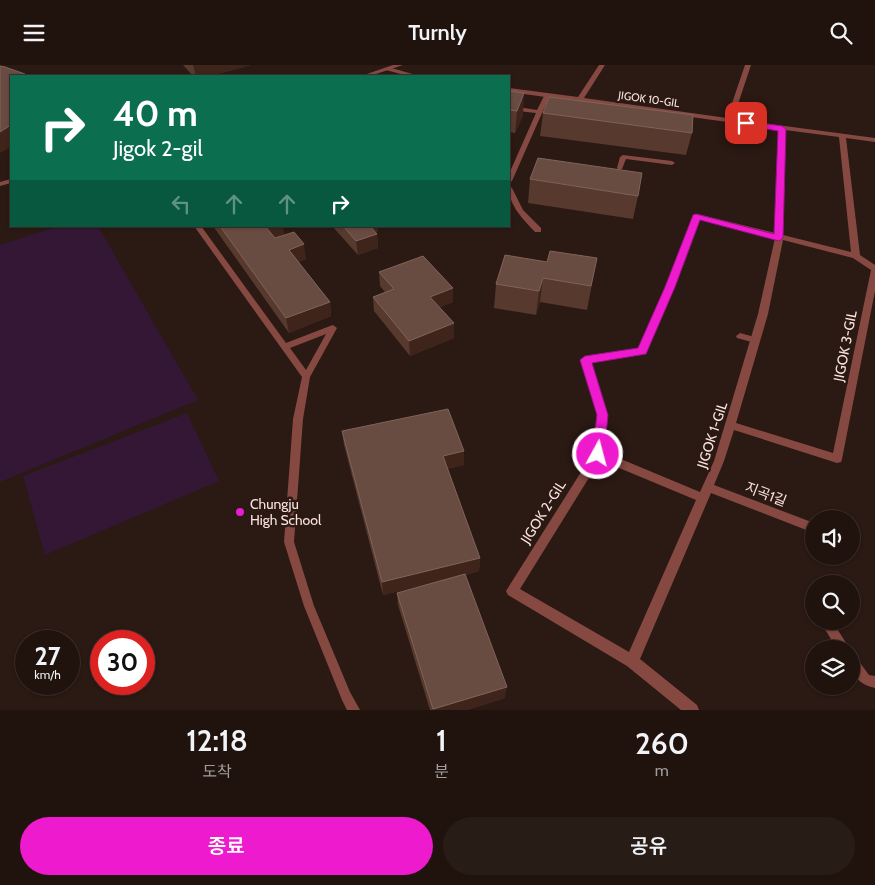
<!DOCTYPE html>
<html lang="ko">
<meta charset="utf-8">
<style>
:root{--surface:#20130e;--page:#281c17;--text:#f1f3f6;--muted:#a29e9e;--line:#3d322e;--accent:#ee1acd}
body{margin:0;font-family:Cabin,"Noto Sans KR",sans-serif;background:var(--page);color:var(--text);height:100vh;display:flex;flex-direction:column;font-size:19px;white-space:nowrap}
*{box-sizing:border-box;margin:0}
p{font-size:16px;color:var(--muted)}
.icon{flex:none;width:28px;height:28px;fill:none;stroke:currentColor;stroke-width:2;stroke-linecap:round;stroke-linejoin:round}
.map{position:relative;height:645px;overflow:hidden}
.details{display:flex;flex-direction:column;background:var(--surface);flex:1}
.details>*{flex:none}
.guide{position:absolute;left:10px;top:10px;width:500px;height:152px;border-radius:0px;box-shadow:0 1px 4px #0004,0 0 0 1px var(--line);background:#0b6e4f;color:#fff;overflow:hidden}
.buttons{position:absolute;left:805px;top:445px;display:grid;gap:10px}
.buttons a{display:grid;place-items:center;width:55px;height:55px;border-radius:50%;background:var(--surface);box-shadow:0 1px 4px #0004,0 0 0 1px var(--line);font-size:25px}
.speed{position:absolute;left:15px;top:565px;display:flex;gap:10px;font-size:25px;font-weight:700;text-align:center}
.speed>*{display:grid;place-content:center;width:65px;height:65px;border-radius:50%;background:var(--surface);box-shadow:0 1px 4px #0004,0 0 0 1px var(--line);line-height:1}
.speed small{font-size:12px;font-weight:400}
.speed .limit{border:8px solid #d22;background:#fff;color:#111}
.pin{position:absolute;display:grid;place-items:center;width:42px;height:42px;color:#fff;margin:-21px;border-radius:10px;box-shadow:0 2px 8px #0006}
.me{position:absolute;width:55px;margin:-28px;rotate:7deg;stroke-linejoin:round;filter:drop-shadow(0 0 4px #0008)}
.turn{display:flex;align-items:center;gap:18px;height:105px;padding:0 20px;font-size:22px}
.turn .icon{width:65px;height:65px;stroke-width:2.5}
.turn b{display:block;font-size:35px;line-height:42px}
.lanes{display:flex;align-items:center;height:48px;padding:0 20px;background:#0003;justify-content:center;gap:25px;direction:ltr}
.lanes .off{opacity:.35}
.eta{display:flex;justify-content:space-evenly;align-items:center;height:85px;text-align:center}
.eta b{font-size:30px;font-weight:600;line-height:35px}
.cta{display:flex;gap:10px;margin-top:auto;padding:10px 20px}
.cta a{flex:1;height:58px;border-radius:30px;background:var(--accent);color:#fff;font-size:20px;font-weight:600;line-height:58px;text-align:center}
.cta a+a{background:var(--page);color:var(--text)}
header{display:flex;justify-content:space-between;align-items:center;height:65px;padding:0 20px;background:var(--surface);font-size:22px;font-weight:600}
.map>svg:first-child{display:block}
.green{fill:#341734}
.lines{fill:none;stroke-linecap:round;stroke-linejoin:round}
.service{fill:#864942;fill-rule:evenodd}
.minor{fill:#864942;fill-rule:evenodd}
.tertiary{fill:#864942;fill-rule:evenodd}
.wall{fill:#57392e}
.shaded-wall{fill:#3e241b}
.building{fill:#684b41;stroke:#80635a}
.route{fill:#ee1acd;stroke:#9b1185}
.poi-dot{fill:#ee1acd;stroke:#2b1913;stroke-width:2}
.labels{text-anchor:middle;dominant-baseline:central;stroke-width:5;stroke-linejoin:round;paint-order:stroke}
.far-street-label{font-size:11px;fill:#fde4df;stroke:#2b1913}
.street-label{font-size:14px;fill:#fde4df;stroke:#2b1913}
.poi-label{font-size:14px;fill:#fde4df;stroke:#2b1913;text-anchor:start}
</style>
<header><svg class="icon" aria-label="menu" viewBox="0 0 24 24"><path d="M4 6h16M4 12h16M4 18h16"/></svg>Turnly<svg class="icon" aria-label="search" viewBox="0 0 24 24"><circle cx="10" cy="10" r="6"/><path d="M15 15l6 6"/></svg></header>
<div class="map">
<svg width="875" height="645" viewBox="0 0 875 645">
<rect width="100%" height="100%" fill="#2b1913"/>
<!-- green -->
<path class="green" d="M59,161H98L198,335L0,417V180Z
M187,348L219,416L45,490L23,411Z"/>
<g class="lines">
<!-- service -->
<path class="service" d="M545,29L550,30L512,116L509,118V109L536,48L518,46L515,44L518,42L537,45Z
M623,90L672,96L675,98L672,100L626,94L622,104H618L617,103L620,92Z
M509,121L512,123L523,145L541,163V167H535C523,154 508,140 509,121Z
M194,161H201L286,278L330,261L333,260L337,263L310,312L303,354L294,477L314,541L350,627L360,645H347L342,635L304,541L284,477L293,354L302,312ZM326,269L306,305L290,283Z
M740,268L758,273L759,275L755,278L737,273L736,271Z
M820,556H832L850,584H837Z
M851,590L855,591L869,610L875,611V623C855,618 851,608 851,590Z"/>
<!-- minor -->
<path class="minor" d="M599,0H605L584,33L727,53L745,0H751L733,54L875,73V77L846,73L860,190L875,200V226L842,394L841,397L837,398L734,365L724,396L714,420L814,458V468L711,428L640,594L697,640L699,645H681L627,601L508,530L506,526L593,388L597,350L580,295L582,293L638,283L666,222L694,149H697L775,168L779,64L509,27V23L578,32ZM785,65L839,72L851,187L783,170ZM700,154L775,173L758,249L714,396L700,427L604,387L607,350L591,298L645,288L674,222ZM783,175L853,193L871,205L833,388L736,358L768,249ZM600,395L696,435L629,587L520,524Z
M388,2L416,10L417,11H408L386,5L385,4Z"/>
<!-- tertiary -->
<path class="tertiary" d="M393,0H403L370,11H361Z
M11,114V118L0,121V117Z"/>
</g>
<!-- wall -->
<path class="wall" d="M183,0H251L210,11H193Z
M509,26L523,50L515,68L509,67Z
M543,48L692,68L686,90L540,71Z
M530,114L638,131L633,154L528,138Z
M213,161H282L284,169L274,173L306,194L298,197L330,237L331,251L289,268Z
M332,161H378V166L375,167L377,169L378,183L358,190Z
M597,193L587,245L540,237L536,250L494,243L496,219L547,197Z
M379,207L453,237L440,242L454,273L410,291L374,246L373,232L385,227L380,221Z
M342,366L464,400L447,404L480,493L479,506L465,510L505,633L467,645H430L398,540L397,528L446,514L383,530L344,380Z"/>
<!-- shaded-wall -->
<path class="shaded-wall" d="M193,0H251L210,11H196Z
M524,28L523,50L515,68L517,46Z
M11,60V82L0,88V67Z
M265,161H282L284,169L268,175Z
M365,161H378V166L366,170Z
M377,169L378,183L358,190L356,176Z
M304,179L306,194L291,199L289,185Z
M543,213L540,237L536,250L539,226Z
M453,223V237L430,246V232Z
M330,237L331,251L289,268L286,253Z
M454,258V273L410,291L409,276Z
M464,386V400L443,405V391Z
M480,493L479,506L383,530L382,517Z
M507,622L505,633L467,645H433Z"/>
<!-- building -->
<path class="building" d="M0,1L5,2L25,9L27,11H11V60L0,67Z
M509,26L524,28L517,46L509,45Z
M549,32L693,50L692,68L543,48Z
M538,93L642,108L638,131L530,114Z
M220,161H265L275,173L294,167L304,179L289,185L330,237L286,253Z
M343,161H370L377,169L356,176Z
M550,186L597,193L591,221L543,213L539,226L496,219L505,190L547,197Z
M423,191L453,223L430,232L454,258L409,276L373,232L394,224L379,207Z
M448,344L464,386L443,391L480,493L382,517L342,366Z
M465,509L507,622L433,644L397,528Z"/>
<!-- route -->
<path class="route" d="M746,56L782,61L786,64L783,173L779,176L700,155L675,222L646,289L592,298L608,350L604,389L602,393H594L592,389L597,350L580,295L585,291L638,283L665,222L693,150L696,149L774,169L778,66L744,60L743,58Z"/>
<!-- markers -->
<circle class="poi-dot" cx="240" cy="447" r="5"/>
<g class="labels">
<!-- far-street labels -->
<g class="far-street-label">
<text transform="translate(649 34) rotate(8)">JIGOK 10-GIL</text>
</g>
<!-- street labels -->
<g class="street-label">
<text transform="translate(845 281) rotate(-79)">JIGOK 3-GIL</text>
<text transform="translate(712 370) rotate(-72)">JIGOK 1-GIL</text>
<text transform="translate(766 429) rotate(21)">지곡1길</text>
<text transform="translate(543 447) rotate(-58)">JIGOK 2-GIL</text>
</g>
<!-- poi labels -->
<g class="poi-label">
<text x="250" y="439">Chungju<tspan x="250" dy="16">High School</tspan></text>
</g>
</g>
</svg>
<div class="buttons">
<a><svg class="icon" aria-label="sound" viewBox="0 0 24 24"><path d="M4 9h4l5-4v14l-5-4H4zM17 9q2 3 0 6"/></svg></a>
<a><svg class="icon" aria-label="search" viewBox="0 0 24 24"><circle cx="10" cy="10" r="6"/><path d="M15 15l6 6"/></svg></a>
<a><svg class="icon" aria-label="layers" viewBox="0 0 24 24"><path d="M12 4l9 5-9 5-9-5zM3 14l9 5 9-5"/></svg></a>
</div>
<div class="speed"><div>27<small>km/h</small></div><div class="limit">30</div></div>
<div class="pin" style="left:746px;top:58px;background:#d93025"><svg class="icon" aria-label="arrive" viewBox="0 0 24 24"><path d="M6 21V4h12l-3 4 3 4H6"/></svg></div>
<svg class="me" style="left:598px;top:389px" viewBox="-20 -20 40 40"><circle r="17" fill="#ee1acd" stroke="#fff" stroke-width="3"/><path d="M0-11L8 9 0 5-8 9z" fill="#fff"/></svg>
<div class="guide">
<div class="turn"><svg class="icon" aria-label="right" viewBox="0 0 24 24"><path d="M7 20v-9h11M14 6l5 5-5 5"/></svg><div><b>40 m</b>Jigok 2-gil</div></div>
<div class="lanes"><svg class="icon off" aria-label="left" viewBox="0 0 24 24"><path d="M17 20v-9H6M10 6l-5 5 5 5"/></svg><svg class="icon off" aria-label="ahead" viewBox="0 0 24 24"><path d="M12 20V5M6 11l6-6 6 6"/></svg><svg class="icon off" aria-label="ahead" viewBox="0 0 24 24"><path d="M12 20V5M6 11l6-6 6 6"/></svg><svg class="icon" aria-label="right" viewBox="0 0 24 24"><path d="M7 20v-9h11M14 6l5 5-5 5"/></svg></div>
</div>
</div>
<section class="details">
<div class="eta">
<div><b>12:18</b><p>도착</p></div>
<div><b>1</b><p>분</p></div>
<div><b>260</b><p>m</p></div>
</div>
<div class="cta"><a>종료</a><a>공유</a></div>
</section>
